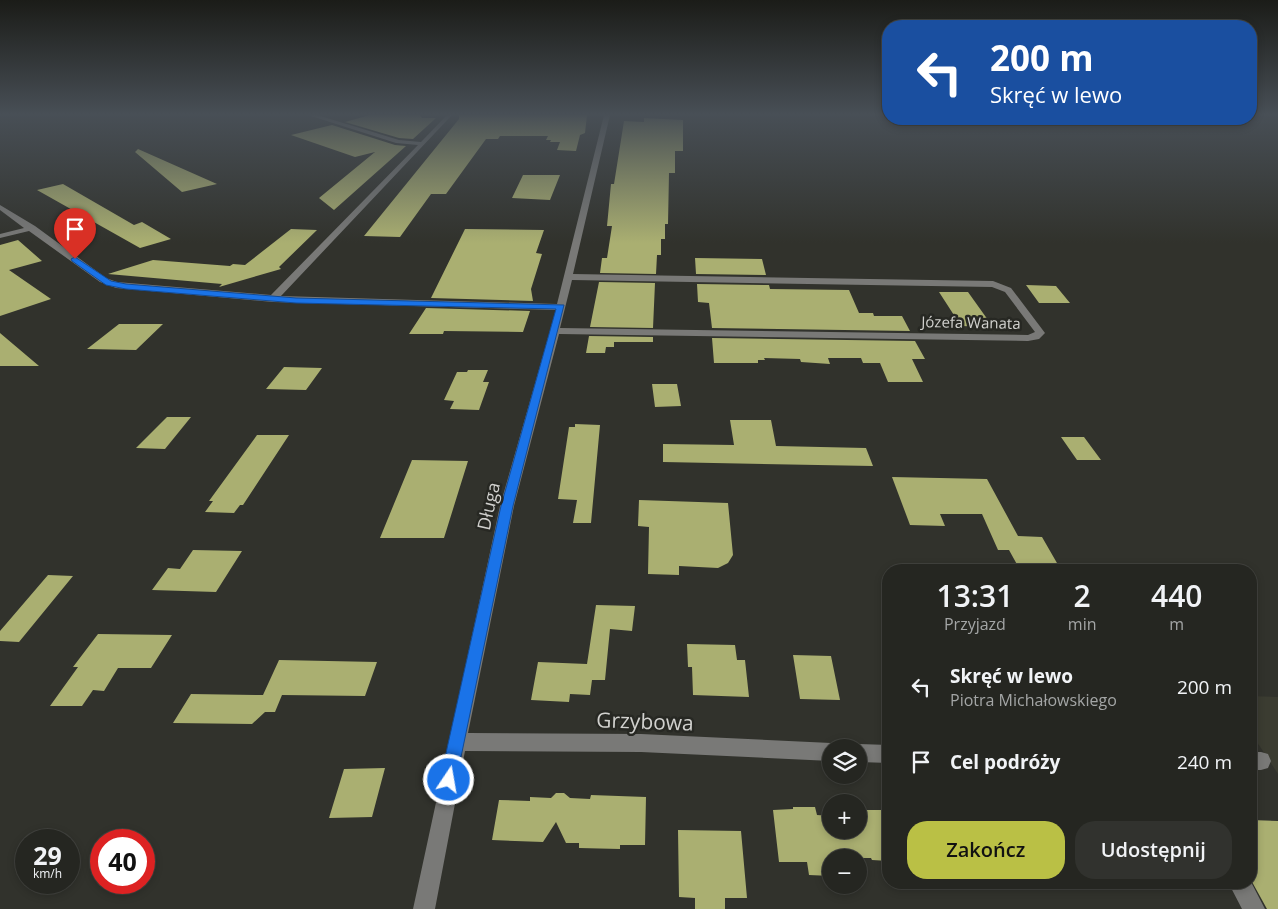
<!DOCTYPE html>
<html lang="pl">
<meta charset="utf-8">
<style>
:root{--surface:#252621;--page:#31322e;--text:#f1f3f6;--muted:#a3a5a5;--line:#42433f;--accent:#bac045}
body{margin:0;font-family:"Open Sans",sans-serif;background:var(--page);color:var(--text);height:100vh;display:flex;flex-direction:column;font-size:19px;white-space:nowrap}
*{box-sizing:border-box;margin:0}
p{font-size:16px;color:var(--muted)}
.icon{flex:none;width:28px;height:28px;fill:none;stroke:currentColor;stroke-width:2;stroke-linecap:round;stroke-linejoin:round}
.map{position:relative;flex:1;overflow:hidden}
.sheet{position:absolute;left:882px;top:564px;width:375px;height:325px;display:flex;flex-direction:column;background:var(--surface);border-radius:20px;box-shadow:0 2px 8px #0003,0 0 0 1px var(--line)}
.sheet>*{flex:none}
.banner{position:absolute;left:882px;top:20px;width:375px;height:105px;border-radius:20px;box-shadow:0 2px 8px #0003,0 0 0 1px var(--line);background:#1a4fa0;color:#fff;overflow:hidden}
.tools{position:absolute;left:822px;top:739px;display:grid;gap:10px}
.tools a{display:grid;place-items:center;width:45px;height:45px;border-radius:50%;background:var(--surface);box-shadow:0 2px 8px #0003,0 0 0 1px var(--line);font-size:25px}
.speed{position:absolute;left:15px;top:829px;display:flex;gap:10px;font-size:25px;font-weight:700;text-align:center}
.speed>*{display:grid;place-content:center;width:65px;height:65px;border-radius:50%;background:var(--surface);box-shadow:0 2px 8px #0003,0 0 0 1px var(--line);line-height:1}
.speed small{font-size:12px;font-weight:400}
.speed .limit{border:8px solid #d22;background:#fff;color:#111}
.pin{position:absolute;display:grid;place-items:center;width:42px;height:42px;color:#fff;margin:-51px -21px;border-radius:50% 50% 50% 0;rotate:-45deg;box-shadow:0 0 5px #0007}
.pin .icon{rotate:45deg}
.me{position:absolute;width:55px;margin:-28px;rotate:12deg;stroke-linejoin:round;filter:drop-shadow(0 0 4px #0008)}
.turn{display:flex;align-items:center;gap:18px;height:105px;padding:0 25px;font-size:22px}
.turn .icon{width:65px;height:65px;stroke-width:2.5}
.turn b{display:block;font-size:35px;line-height:42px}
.eta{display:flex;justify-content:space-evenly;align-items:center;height:85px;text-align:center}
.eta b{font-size:30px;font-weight:600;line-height:35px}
.button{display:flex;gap:10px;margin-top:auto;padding:10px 25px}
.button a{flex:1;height:58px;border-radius:20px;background:var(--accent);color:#111;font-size:20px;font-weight:600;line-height:58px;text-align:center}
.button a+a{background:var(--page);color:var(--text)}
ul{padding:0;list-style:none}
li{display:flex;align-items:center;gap:15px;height:75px;padding:0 25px}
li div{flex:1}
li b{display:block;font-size:19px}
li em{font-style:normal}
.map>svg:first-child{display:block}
.built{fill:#3b3c31}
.building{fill:#aaaf71}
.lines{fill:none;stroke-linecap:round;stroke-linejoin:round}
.minor{fill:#797977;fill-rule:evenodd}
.route{fill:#1a73e8;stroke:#114b97}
.labels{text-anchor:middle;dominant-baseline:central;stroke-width:5;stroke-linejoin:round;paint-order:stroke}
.far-street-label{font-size:15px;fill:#d1d1ce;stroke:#272823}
.street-label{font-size:18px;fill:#d1d1ce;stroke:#272823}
.near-street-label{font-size:21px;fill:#d1d1ce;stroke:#272823}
</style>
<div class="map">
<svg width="1278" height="909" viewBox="0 0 1278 909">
<rect width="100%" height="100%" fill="#31322c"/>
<!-- built -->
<path class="built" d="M1251,696L1278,697V774L1251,733Z"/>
<!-- building -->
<path class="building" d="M370,115H420L422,118H436L413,139L399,138L345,122Z
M459,115H587L585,133L580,135L576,151L557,150L560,142H550L551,140H546L548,136H500L498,139H486L446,194H431L400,237L364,236L459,119Z
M644,118L683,120V151H675V173H669L668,224H665V239H661V255H657L656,274L600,273L602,258H607L612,226H607L611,184H614L624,121L644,122Z
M332,125L395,145L406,146L334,210L319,198L375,152L355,157L291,135Z
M138,149L217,184L182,192L135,152Z
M523,175H560L550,200L512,198Z
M63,184L134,225L142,222L171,239L140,248L37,190Z
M291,229L317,230L279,267L281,269L219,287L222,284L108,274L153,260L230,266L233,264L245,265Z
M465,229L544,230L536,253L542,254L531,289L533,301L431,298Z
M18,240L42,261L9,270L51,299L0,316V245Z
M695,258L762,259L766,275L696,274Z
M599,282L655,283L653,328L590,327Z
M697,284L769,285L770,289L849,290L859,313H873L874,316H902L910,331L712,328L709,303L698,302Z
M1026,285L1056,286L1070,303H1039Z
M939,292H968L993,327L961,326Z
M426,308L530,311L523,332L444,331L443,334H409Z
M119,324H163L136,350L87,349Z
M0,333L39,366H0Z
M589,336L653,337V342H614V347H606L605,353H586Z
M712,338L915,341L925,359H912L923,382H888L880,363H863L861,358H828L830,364L801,362L800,359L764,358L765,360H758V363H714Z
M284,367L322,368L306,390L266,389Z
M468,370H488L483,382H489L479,410L450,409L454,401L444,400L457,372H467Z
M652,384H677L681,406L655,407Z
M167,417H191L165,449L136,448Z
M730,420H771L776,446L866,448L873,466L663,462V444L734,445Z
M575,424L600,425L591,523H573L577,500L558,499L569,427H575Z
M257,435H289L243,505H240L234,513L205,512L213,501H209Z
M1061,437H1084L1101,460H1077Z
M412,460L468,461L444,538H380Z
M892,477L987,479L1018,536L1042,537L1061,570H1020L1009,550H998L982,514H940L945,526L910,525Z
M639,500L728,503L733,555L728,563L718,568L679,566V575L648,574L649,527L638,526Z
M193,550L242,551L216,592L152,590L168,568L180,569Z
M48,575L73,576L19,642L0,641V631Z
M596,605L635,606L632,631L610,629L605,680H592L590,695L570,694L569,702L531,700L538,662L587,664Z
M98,634L172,635L151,668H118L104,691L93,690L82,706H50L78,667H73Z
M687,644L735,645L737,660H745L749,697L693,695L692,667H688Z
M793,655L831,656L840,700L800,699Z
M279,660L377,662L365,696L282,695L275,712H265L252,724L173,723L191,694L263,695Z
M385,768L372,817L329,818L344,769Z
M556,793H564L570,798L590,799L591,795L646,797L645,845H620V849L579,848V843H566L556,822L543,842L492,840L499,800L530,801V797L551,798Z
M793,807H815L817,815L831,816V830H859V817H862L861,810H889V861L872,860L871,858H831V876L809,875L807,862H779L773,810L793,809Z
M1251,820L1278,821V909H1267L1251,880Z
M678,830L741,831L747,898H725V909H695V898L679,897Z"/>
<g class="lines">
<!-- minor -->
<path class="minor" d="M308,115H317L399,140L421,142L447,115H452L281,296L557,304L604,115H610L573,274L993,281L1011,288L1045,333L1039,339L1028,341L559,334L514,506L468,733L641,734L831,743L839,748H831V761L641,752L465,751L435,909H413L500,506L556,310L273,302L116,288L100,282L29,231L0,238V234L24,228L0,210V205L35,226L106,278L117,282L271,295L418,145L396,143ZM572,280L992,287L1005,292L1035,332L1028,335L560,328Z
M859,744L889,745V763L859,762V748H852Z
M1251,752H1261L1268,754L1271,761L1268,768L1261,770H1251Z
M1228,882H1251L1265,909H1242Z"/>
</g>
<!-- sky -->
<linearGradient id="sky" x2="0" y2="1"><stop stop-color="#1b1c18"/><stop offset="0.47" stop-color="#484f56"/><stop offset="1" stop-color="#484f56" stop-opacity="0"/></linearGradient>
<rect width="1278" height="243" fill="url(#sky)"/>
<!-- route -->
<path class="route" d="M75,257L111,281L126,284L296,298L564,305L513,506L455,786L449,789L443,786L440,780L501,506L556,309L296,303L126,289L106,285L72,261L71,259Z"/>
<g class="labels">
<!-- far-street labels -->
<g class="far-street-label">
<text transform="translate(971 322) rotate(1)">Józefa Wanata</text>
</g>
<!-- street labels -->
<g class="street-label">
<text transform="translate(488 506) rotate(-77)">Długa</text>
</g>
<!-- near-street labels -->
<g class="near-street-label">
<text transform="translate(645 721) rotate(2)">Grzybowa</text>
</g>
</g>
</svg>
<div class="tools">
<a><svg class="icon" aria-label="layers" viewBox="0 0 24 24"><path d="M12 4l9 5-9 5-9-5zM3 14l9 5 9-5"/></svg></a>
<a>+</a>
<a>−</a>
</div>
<div class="speed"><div>29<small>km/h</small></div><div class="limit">40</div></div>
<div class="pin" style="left:75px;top:259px;background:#d93025"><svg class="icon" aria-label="arrive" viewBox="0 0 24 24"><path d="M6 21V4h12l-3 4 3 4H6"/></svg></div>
<svg class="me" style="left:449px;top:780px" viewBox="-20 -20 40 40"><circle r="17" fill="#1a73e8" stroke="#fff" stroke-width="3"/><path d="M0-11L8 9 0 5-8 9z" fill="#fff"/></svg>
<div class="banner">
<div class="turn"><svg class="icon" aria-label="left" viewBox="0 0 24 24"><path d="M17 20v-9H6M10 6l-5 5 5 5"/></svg><div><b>200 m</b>Skręć w lewo</div></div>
</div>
<section class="sheet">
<div class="eta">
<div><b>13:31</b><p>Przyjazd</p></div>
<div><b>2</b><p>min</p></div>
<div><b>440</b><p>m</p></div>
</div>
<ul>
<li><svg class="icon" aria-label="left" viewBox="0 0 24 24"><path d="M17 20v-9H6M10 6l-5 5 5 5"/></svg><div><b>Skręć w lewo</b><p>Piotra Michałowskiego</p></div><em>200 m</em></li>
<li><svg class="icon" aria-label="arrive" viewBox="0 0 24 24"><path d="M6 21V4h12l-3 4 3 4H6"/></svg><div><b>Cel podróży</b></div><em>240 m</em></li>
</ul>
<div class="button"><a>Zakończ</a><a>Udostępnij</a></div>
</section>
</div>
